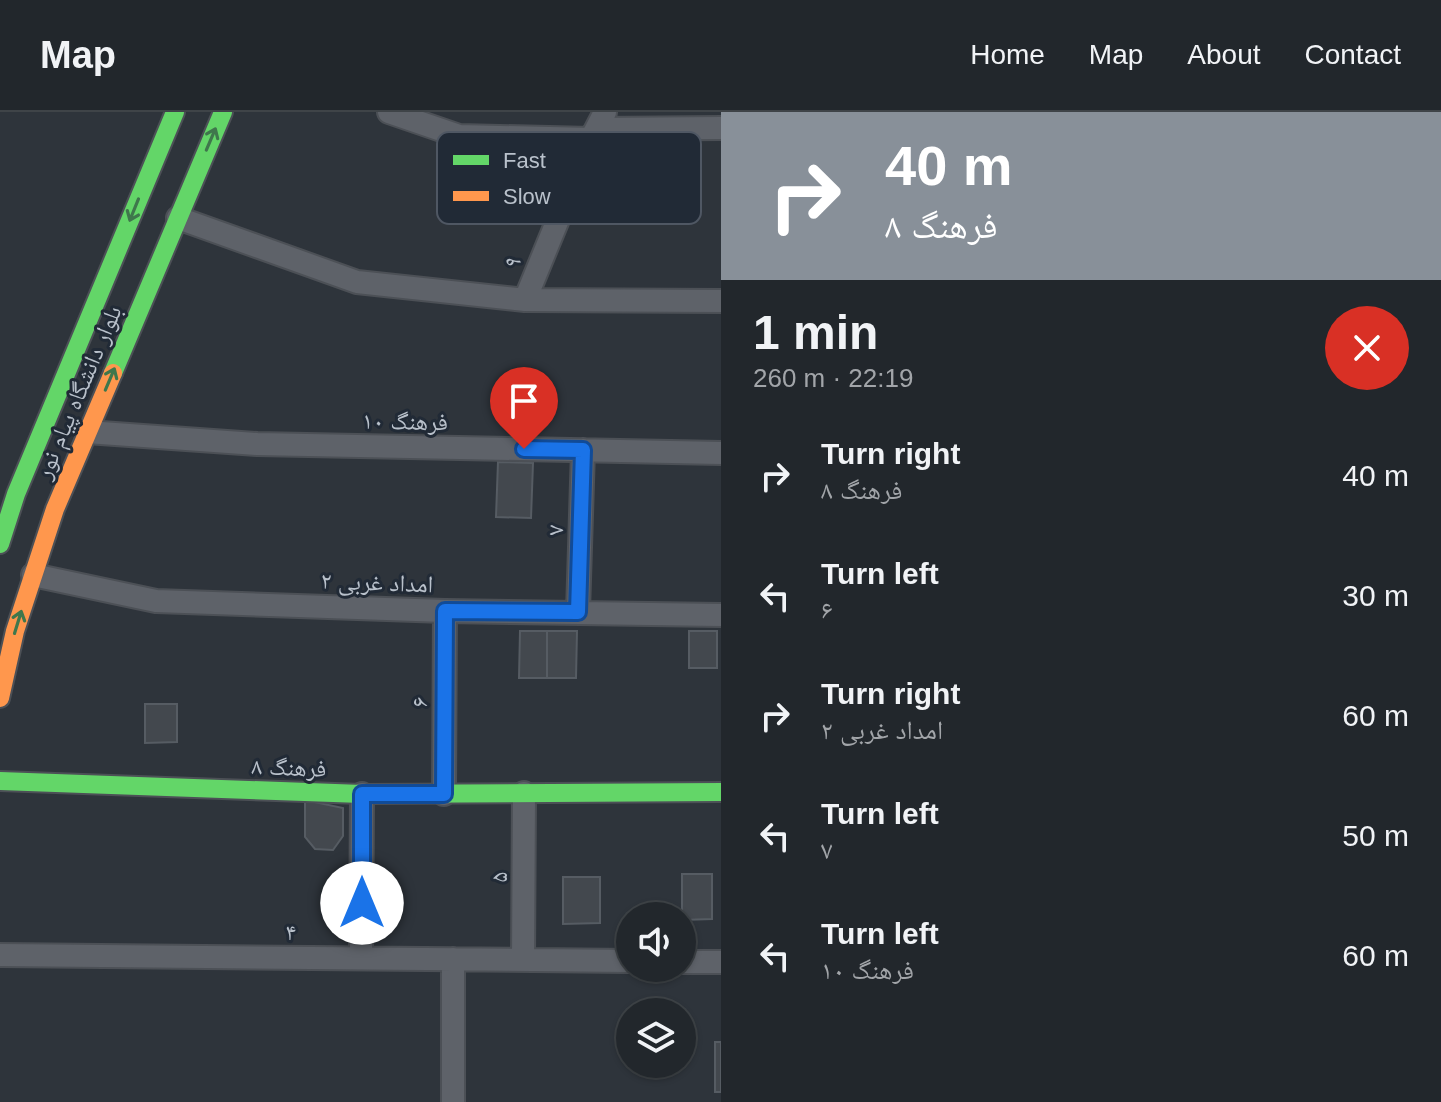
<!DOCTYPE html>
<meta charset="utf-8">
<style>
:root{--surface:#22272c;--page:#2a2f34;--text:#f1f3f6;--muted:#a2a5a9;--line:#3f4448}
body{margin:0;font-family:Helvetica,"Noto Naskh Arabic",sans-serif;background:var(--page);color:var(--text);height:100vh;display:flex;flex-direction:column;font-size:30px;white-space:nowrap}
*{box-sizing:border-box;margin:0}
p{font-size:26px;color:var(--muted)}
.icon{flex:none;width:44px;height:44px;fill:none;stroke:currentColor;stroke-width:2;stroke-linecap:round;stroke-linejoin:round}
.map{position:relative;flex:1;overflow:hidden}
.side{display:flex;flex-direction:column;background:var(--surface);width:720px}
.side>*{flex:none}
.top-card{background:#889099;color:#fff;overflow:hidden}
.fabs{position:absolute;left:616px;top:790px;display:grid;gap:16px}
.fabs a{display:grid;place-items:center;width:80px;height:80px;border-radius:50%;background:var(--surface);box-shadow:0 2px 6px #0004,0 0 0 2px var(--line);font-size:40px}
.pin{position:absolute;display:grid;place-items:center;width:68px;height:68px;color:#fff;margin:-82px -34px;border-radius:50% 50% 50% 0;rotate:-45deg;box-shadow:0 0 8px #0007}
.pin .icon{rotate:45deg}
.me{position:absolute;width:88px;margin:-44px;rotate:0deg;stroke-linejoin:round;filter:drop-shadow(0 0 6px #0008)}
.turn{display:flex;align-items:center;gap:28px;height:168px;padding:0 32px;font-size:36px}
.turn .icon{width:104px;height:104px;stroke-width:2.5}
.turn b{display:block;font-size:56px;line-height:68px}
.round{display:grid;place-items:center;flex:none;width:84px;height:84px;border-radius:42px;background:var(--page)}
.head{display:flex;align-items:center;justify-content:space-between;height:136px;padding:0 32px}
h1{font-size:48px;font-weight:700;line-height:60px}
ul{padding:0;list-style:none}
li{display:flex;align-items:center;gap:24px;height:120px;padding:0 32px}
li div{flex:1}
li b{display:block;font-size:30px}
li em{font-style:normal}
header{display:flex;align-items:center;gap:48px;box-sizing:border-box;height:112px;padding:0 40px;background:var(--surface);border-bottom:2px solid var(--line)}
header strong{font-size:38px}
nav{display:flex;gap:44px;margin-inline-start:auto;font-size:28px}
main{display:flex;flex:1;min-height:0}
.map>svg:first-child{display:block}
.building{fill:#43484e;stroke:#565c63;stroke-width:2}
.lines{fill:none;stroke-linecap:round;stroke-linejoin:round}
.street-casing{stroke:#4c5056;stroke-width:26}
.fast-casing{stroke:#4c5056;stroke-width:22}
.slow-casing{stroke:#4c5056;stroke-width:22}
.street{stroke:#5e6269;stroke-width:22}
.fast{stroke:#63d668;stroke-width:18}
.slow{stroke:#ff974d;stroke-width:18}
.oneway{stroke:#3f774c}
.route-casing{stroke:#114b97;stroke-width:20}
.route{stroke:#1a73e8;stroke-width:14}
.labels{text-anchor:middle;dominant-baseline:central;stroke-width:6;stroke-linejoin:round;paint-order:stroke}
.street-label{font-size:24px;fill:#b9c1cb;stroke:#212a36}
.key{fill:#212a36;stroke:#4f5763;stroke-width:2}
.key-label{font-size:22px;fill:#b9c1cb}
</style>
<header>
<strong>Map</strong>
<nav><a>Home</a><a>Map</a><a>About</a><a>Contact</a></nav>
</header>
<main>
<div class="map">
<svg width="721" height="990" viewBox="0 0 721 990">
<rect width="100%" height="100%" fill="#2e343b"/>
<!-- building -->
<path class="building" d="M498,350L533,351L531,406L496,405Z
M520,519H547V566H519Z
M547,519H577L576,566H547Z
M689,519H717V556H689Z
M145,592H177V630L145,631Z
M305,688L343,696V724L333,738L315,737L305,725Z
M682,762H712V807L682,808Z
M563,765H600V811L563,812Z
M715,930H721V980H715Z"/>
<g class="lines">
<!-- street casing -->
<g class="street-casing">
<path id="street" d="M389,0L459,24L591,27
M598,17L721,16
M178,106L357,170L525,188L721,189
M525,188L591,27L605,0
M87,320L257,332L721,341
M33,463L156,489L445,499L721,503
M578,500L583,338
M444,682L445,499
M0,843L630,849
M361,845L362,682
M523,848L524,681
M682,850H721
M453,990V847"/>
</g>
<!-- fast casing -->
<g class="fast-casing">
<path id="fast" d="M113,261L223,0
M0,432L16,382L175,0
M0,669L362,682L721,680"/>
</g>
<!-- slow casing -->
<g class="slow-casing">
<path id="slow" d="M0,586L15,519L55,397L113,261"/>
</g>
<!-- street -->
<use href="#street" class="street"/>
<!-- fast -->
<use href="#fast" class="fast"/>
<!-- slow -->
<use href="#slow" class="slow"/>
</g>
<!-- one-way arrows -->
<defs><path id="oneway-shaft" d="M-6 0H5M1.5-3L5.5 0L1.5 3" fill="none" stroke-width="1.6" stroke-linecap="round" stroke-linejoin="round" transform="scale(2)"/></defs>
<g class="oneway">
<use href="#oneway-shaft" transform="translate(211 27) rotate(-67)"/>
<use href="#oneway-shaft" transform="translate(134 98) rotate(112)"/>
<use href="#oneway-shaft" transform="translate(110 267) rotate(-67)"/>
<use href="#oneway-shaft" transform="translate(18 510) rotate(-73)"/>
</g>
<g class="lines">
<!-- route casing -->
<g class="route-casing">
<path id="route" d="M362,791V682H444L445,499L578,500L583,338L524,337"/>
</g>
<!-- route -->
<use href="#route" class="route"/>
</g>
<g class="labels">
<!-- street labels -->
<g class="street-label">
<text transform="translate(512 150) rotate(-68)">۹</text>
<text transform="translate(78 280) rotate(-67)">بلوار دانشگاه پیام نور</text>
<text transform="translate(405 309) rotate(1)">فرهنگ ۱۰</text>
<text transform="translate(555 418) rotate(-88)">۷</text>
<text transform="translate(377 470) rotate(2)">امداد غربی ۲</text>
<text transform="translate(419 590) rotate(-90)">۶</text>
<text transform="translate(289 655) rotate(2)">فرهنگ ۸</text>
<text transform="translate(498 765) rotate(-90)">۵</text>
<text x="291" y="819">۴</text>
</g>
</g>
<!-- legend -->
<rect x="437" y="20" width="264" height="92" rx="12" class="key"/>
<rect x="453" y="43" width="36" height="10" fill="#63d668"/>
<rect x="453" y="79" width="36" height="10" fill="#ff974d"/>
<g class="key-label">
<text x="503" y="56">Fast</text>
<text x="503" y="92">Slow</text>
</g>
</svg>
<div class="fabs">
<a><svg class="icon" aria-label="sound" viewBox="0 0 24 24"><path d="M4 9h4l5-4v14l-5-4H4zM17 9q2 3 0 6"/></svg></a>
<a><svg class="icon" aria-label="layers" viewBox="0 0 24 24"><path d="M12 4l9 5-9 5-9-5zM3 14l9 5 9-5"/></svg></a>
</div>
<div class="pin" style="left:524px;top:337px;background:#d93025"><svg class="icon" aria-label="arrive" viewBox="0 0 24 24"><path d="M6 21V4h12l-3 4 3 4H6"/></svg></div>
<svg class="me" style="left:362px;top:791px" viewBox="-20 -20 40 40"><circle r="19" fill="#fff"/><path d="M0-13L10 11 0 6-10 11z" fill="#1a73e8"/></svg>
</div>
<section class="side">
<div class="top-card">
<div class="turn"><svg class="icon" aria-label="right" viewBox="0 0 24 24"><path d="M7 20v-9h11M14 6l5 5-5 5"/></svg><div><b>40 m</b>فرهنگ ۸</div></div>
</div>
<div class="head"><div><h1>1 min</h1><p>260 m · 22:19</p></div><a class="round" style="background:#d93025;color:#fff"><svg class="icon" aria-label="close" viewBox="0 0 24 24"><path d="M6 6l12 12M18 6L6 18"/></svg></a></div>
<ul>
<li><svg class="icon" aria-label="right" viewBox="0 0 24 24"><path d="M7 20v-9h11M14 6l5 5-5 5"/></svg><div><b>Turn right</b><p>فرهنگ ۸</p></div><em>40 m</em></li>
<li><svg class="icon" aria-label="left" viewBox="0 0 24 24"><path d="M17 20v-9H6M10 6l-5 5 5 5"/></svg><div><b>Turn left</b><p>۶</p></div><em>30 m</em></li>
<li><svg class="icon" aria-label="right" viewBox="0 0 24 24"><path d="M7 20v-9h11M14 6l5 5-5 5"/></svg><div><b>Turn right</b><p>امداد غربی ۲</p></div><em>60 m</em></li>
<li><svg class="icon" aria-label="left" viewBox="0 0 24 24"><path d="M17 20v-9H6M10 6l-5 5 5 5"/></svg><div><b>Turn left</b><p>۷</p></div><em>50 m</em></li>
<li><svg class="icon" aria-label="left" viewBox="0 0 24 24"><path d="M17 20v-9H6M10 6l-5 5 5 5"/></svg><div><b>Turn left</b><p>فرهنگ ۱۰</p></div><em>60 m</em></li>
</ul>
</section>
</main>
